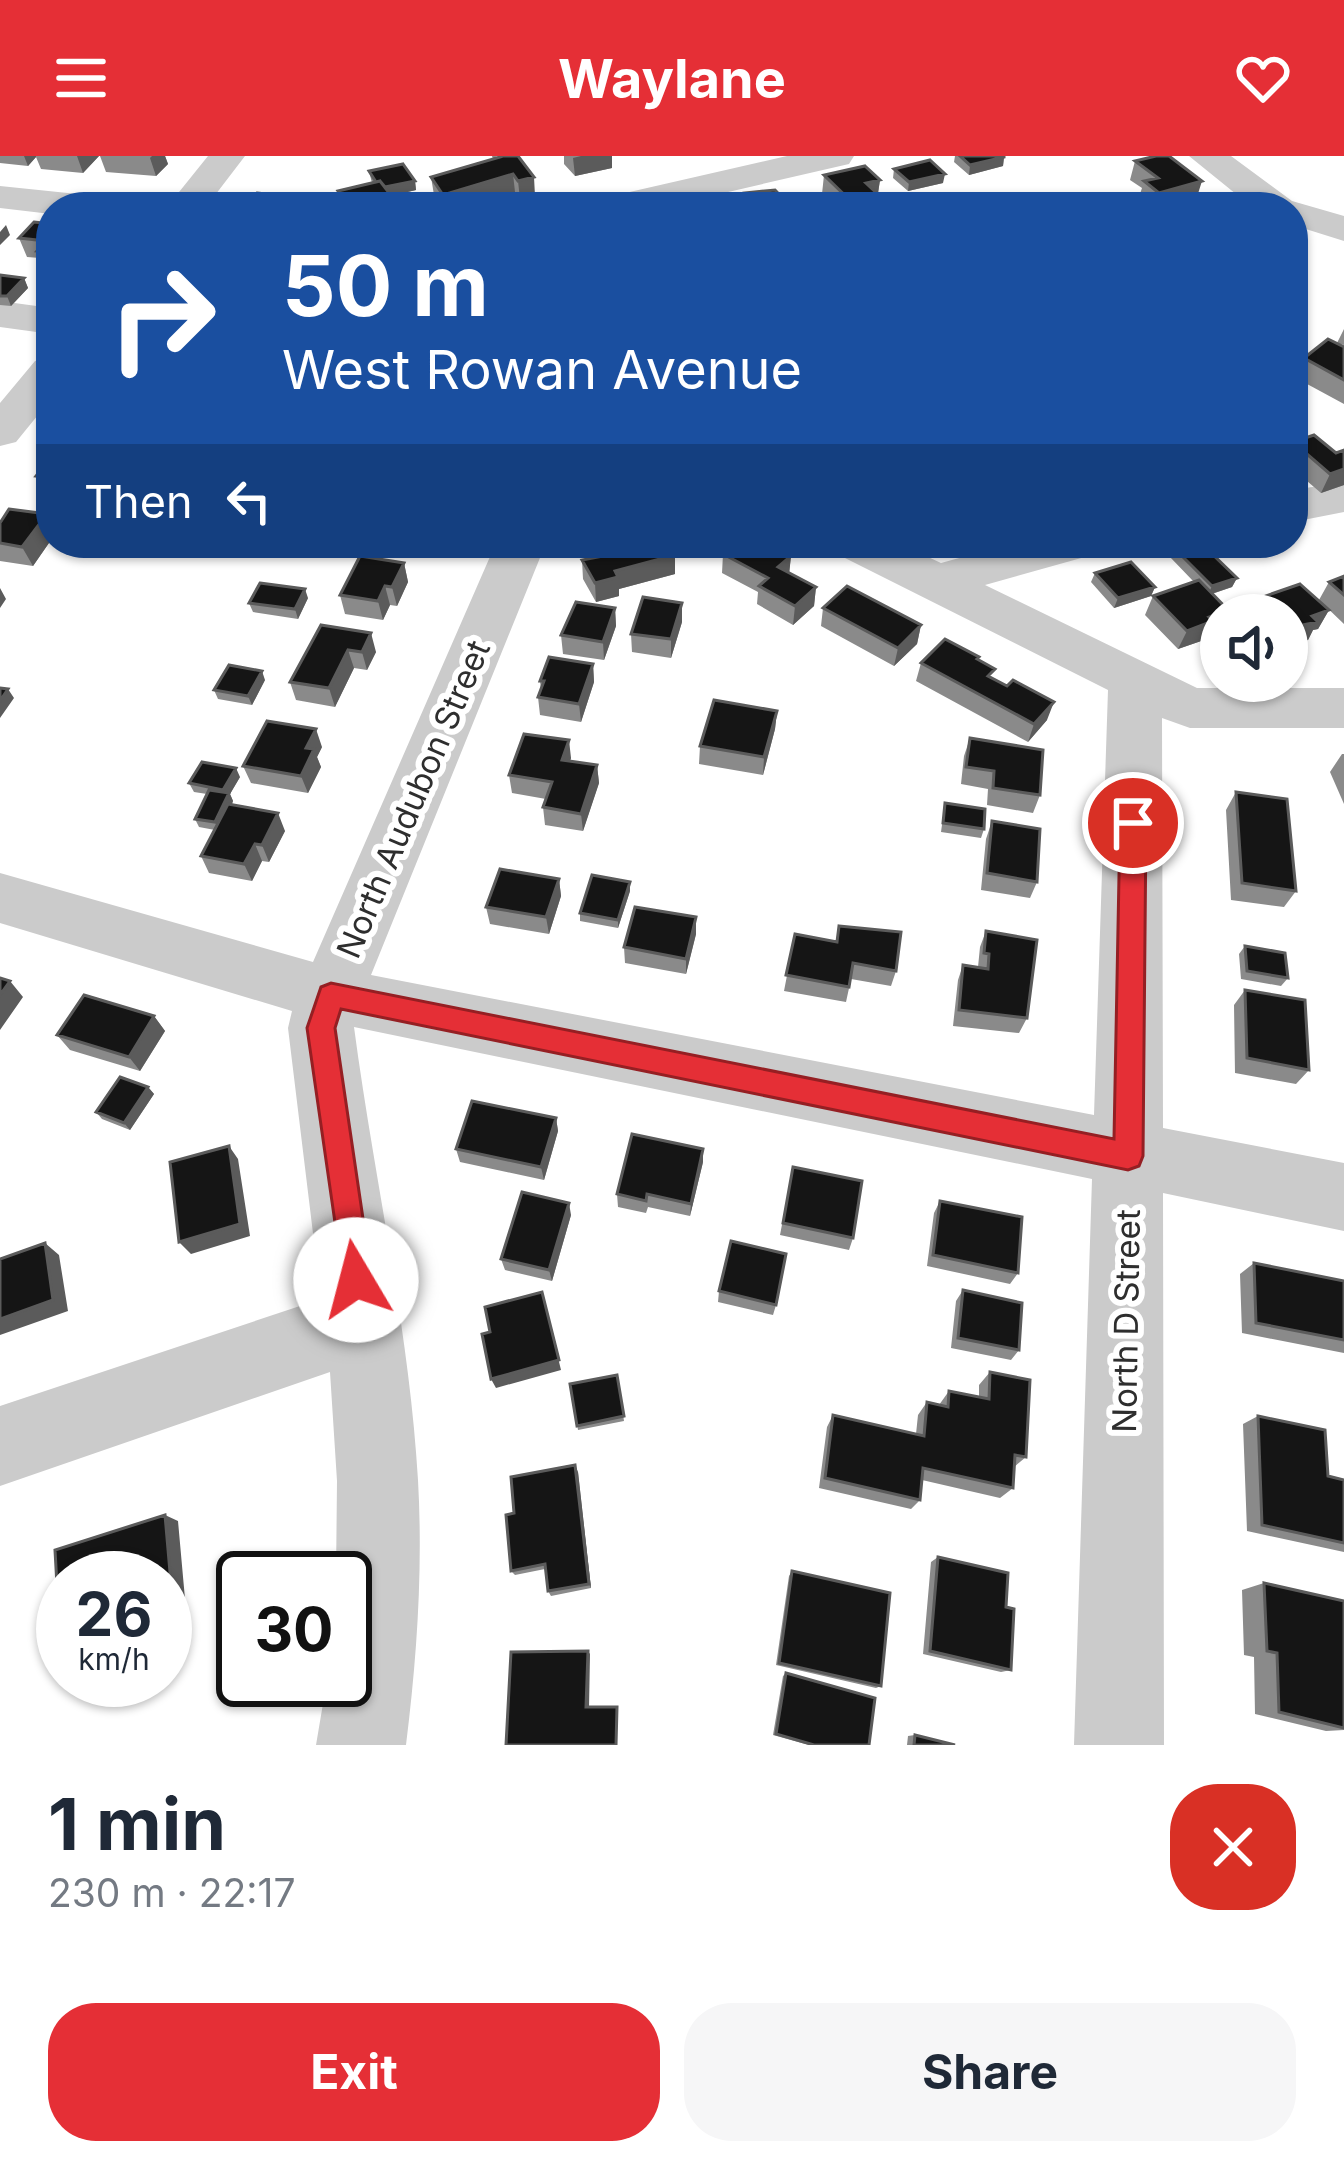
<!DOCTYPE html>
<meta charset="utf-8">
<style>
:root{--surface:#fff;--page:#f6f6f7;--text:#1f2937;--muted:#747a83;--accent:#e52f36}
body{margin:0;font-family:Inter,sans-serif;background:var(--page);color:var(--text);height:100vh;display:flex;flex-direction:column;font-size:45px;white-space:nowrap}
*{box-sizing:border-box;margin:0}
p{font-size:39px;color:var(--muted)}
.icon{flex:none;width:66px;height:66px;fill:none;stroke:currentColor;stroke-width:2;stroke-linecap:round;stroke-linejoin:round}
.map{position:relative;height:1589px;overflow:hidden}
.details{display:flex;flex-direction:column;background:var(--surface);flex:1}
.details>*{flex:none}
.guide{position:absolute;left:36px;top:36px;width:1272px;height:366px;border-radius:48px;box-shadow:0 3px 9px #0004;background:#1a4fa0;color:#fff;overflow:hidden}
.tools{position:absolute;left:1200px;top:438px;display:grid;gap:24px}
.tools a{display:grid;place-items:center;width:108px;height:108px;border-radius:50%;background:var(--surface);box-shadow:0 3px 9px #0004;font-size:60px}
.speed{position:absolute;left:36px;top:1395px;display:flex;gap:24px;font-size:60px;font-weight:700;text-align:center}
.speed>*{display:grid;place-content:center;width:156px;height:156px;border-radius:50%;background:var(--surface);box-shadow:0 3px 9px #0004;line-height:1}
.speed small{font-size:30px;font-weight:400}
.speed .limit{border:6px solid #111;border-radius:18px;background:#fff;color:#111}
.pin{position:absolute;display:grid;place-items:center;width:102px;height:102px;color:#fff;margin:-51px;border:6px solid #fff;border-radius:50%;box-shadow:0 3px 12px #0007}
.me{position:absolute;width:132px;margin:-66px;rotate:352deg;stroke-linejoin:round;filter:drop-shadow(0 0 9px #0008)}
.turn{display:flex;align-items:center;gap:42px;height:252px;padding:0 48px;font-size:54px}
.turn .icon{width:156px;height:156px;stroke-width:2.5}
.turn b{display:block;font-size:84px;line-height:102px}
.then{display:flex;align-items:center;height:114px;padding:0 48px;background:#0003;gap:24px;font-size:45px}
.round{display:grid;place-items:center;flex:none;width:126px;height:126px;border-radius:48px;background:var(--page)}
.summary{display:flex;align-items:center;justify-content:space-between;height:204px;padding:0 48px}
h1{font-size:72px;font-weight:700;line-height:90px}
.action{display:flex;gap:24px;margin-top:auto;padding:24px 48px}
.action a{flex:1;height:138px;border-radius:48px;background:var(--accent);color:#fff;font-size:48px;font-weight:700;line-height:138px;text-align:center}
.action a+a{background:var(--page);color:var(--text)}
header{display:flex;justify-content:space-between;align-items:center;height:156px;padding:0 48px;background:var(--accent);color:#fff;font-size:54px;font-weight:700}
.map>svg:first-child{display:block}
.lines{fill:none;stroke-linecap:round;stroke-linejoin:round}
.minor{fill:#cbcbcb;fill-rule:evenodd}
.wall{fill:#8a8a8a}
.shaded-wall{fill:#5b5b5b}
.building{fill:#151515;stroke:#5b5b5b;stroke-width:3}
.route{fill:#e52f36;stroke:#951f23;stroke-width:3}
.labels{text-anchor:middle;dominant-baseline:central;stroke-width:12;stroke-linejoin:round;paint-order:stroke}
.street-label{font-size:33px;fill:#2e2e2e;stroke:#fff}
</style>
<header><svg class="icon" aria-label="menu" viewBox="0 0 24 24"><path d="M4 6h16M4 12h16M4 18h16"/></svg>Waylane<svg class="icon" aria-label="heart" viewBox="0 0 24 24"><path d="M12 20l-8-8c-3-5 5-10 8-4 3-6 11-1 8 4z"/></svg></header>
<div class="map">
<svg width="1344" height="1589" viewBox="0 0 1344 1589">
<rect width="100%" height="100%" fill="#fff"/>
<g class="lines">
<!-- minor -->
<path class="minor" d="M208,0H245L206,51H167Z
M787,0H854L849,8L663,51H594L599,43Z
M1189,0H1231L1292,45L1344,60V85L1293,69V51H1252Z
M0,30L87,39L101,43L106,51H51V58L0,52Z
M0,145L51,152V178L0,171Z
M51,201V243L16,286L0,290V247L35,205Z
M1344,326V356L1293,366V334Z
M496,387H546L371,819L1094,959L1108,534L839,399L832,387H898L941,407L1014,387H1099L1092,399L985,429L1197,532H1344V572H1190L1162,562L1163,972L1344,1007V1075L1163,1037L1164,1589H1074L1092,1023L354,871C374,1022 409,1172 418,1324C423,1413 417,1501 406,1589H316L327,1524H345V1422H336L337,1325L330,1216L0,1330V1250L321,1143L288,872L292,855L0,767V717L313,806Z"/>
</g>
<!-- wall -->
<path class="wall" d="M0,0H99L83,17L41,13L36,1L28,10L0,7Z
M100,0H165L168,8L156,20L106,16Z
M492,0H518L535,40L520,43L515,36L467,51H442L434,39L431,21L493,3Z
M564,0H612V12L575,20L564,8Z
M955,0H1004V1L1003,10L969,19L954,6Z
M1135,5L1196,44L1169,51H1147L1138,44L1142,32L1130,24Z
M894,13L943,27L908,35L893,22Z
M369,15L415,25L416,34L391,40L395,51H341L338,35L372,27Z
M824,19L880,24L878,38L883,43L882,51H835L822,38Z
M51,68V114H45L40,102L27,101L19,82Z
M0,119L24,122L28,132L11,150L0,149Z
M1344,173V189L1337,187Z
M1344,191V248L1296,222L1304,202Z
M1293,286L1336,297L1344,294V329L1321,337L1293,313Z
M51,301V340L45,339L36,320Z
M47,358L51,366V384L33,410L0,405V367Z
M371,387H424L420,394Z
M608,388L675,399V418L619,433V440L596,446L583,423L582,404L608,399Z
M1174,392L1202,399L1237,422L1232,431L1212,438L1221,459L1219,472L1208,476L1204,484L1178,493L1145,459L1153,440L1194,426L1170,401Z
M723,398L791,400L789,417L816,431L814,450L793,469L757,448L758,436L722,417Z
M404,407L408,426L397,450L390,449L383,464L345,458L340,439Z
M1095,417L1155,431L1151,440L1114,452L1091,426Z
M1344,420V468L1319,444L1329,426Z
M308,442L298,463L253,456L249,447Z
M1254,444L1329,454L1318,473L1313,474L1308,484L1287,488V459H1247Z
M682,447V466L671,502L632,496L631,478Z
M615,452L616,470L604,504L563,498L561,479Z
M823,452L921,469L917,488L894,510L821,470Z
M321,469L376,496L367,514L354,512L335,551L296,544L290,526Z
M978,504L992,522L1047,564L1028,586L916,525L921,507Z
M593,508L594,526L581,566L540,559L538,541L541,533L540,525Z
M265,524L252,549L218,543L214,534Z
M777,555L775,573L763,619L699,608L700,590Z
M970,582L1040,639L1033,657L987,649L988,633L961,628L964,600Z
M322,591L317,601L321,611L308,637L251,627L243,610Z
M1342,598H1344V648L1330,616Z
M571,602L570,605L597,609L599,627L583,675L545,669L543,651L546,643L512,637L509,619Z
M240,621L230,638L233,645L232,649L285,675L269,706L262,705L252,725L209,717L201,700L215,674L199,671L195,663L207,638L194,636L189,627Z
M1236,636L1296,735L1284,751L1231,744L1226,654Z
M945,647L984,673L981,682L941,676Z
M992,665L1037,726L1030,742L981,734L986,683Z
M559,723L561,740L549,778L490,768L486,751Z
M630,735L618,772L580,765V757Z
M696,761V778L686,818L625,807L624,791Z
M986,775L1027,862L1019,877L953,870L958,824L963,809L978,811L980,791Z
M795,778L896,815L891,830L851,823L846,846L784,835Z
M1245,790L1288,822L1281,830L1241,823L1239,798Z
M1245,834L1309,914L1296,928L1235,917L1234,849Z
M154,860L165,875L140,915L70,894L57,879Z
M148,931L154,938L130,974L102,963L96,956Z
M556,962L558,975L544,1024L460,1006L456,993Z
M703,1006L690,1060L648,1051L646,1057L618,1051L617,1038Z
M793,1011L853,1082L849,1094L780,1079Z
M940,1045L1018,1117L1010,1128L927,1110L934,1057Z
M571,1059L552,1125L505,1114L501,1103Z
M1254,1107L1344,1125V1197L1242,1177L1240,1118Z
M963,1134L1019,1194L1011,1204L951,1192L956,1145Z
M719,1135L776,1149L773,1159L718,1146Z
M990,1216L1026,1301L1014,1311L1013,1332L1000,1342L922,1324L920,1344L911,1353L819,1332L827,1271L833,1259L916,1278L918,1259L927,1246L939,1249L949,1235L979,1241V1229Z
M617,1219L624,1265L578,1274L570,1228Z
M1258,1260L1328,1320L1344,1324V1396L1247,1375L1243,1268Z
M578,1316L591,1432L551,1440L548,1435L545,1413L515,1419L511,1415L514,1357Z
M938,1401L1006,1451L1011,1514L1001,1516L923,1498L931,1406Z
M792,1415L881,1530L876,1532L776,1509L789,1420Z
M1264,1427L1344,1445V1574L1326,1575L1255,1558L1254,1501L1244,1499L1242,1434Z
M786,1517L869,1589H809L773,1579L783,1520Z
M915,1579L955,1589H907L908,1580Z"/>
<!-- shaded-wall -->
<path class="shaded-wall" d="M24,0H36V1L28,10Z
M77,0H99L83,17Z
M152,0H165L168,8L156,20L150,2Z
M581,0H612V12L575,20L573,2Z
M1004,1L1003,10L969,19L970,9Z
M513,18L515,36L467,51H445L443,39Z
M945,18L943,27L908,35L909,26Z
M534,21L535,40L520,43L518,25Z
M880,24L877,43L866,27Z
M415,25L416,34L382,42L381,32Z
M1202,25L1196,44L1169,51H1154L1159,37Z
M284,40L287,51H276Z
M393,42L395,51H353Z
M883,43L882,51H855L856,50Z
M6,69L10,79L0,89V76Z
M24,122L28,132L11,150L7,140Z
M1304,240L1295,259L1293,260V245Z
M1344,313V329L1321,337L1330,318Z
M47,358L51,366V384L33,410L22,391Z
M675,399V418L619,433V440L596,446L595,427L615,415Z
M791,400L789,419L778,411Z
M404,407L408,426L397,450L392,431Z
M1237,422L1232,431L1208,439L1212,430Z
M385,430L390,449L383,464L378,445Z
M816,431L814,450L793,469L795,450Z
M1155,431L1151,440L1114,452L1118,442Z
M0,432L6,443L0,452Z
M305,433L308,442L298,463L295,453Z
M682,447V466L671,502V483Z
M615,452L616,470L604,504L603,486Z
M1228,454L1226,459H1221L1219,472L1208,476L1204,484L1178,493L1187,475L1209,461Z
M1329,454L1318,473L1313,474L1308,484L1287,488V472Z
M921,469L917,488L894,510L898,492Z
M371,477L376,496L367,514L362,496Z
M348,494L354,512L335,551L329,532Z
M593,508L594,526L581,566L579,548Z
M262,515L265,524L252,549L248,540Z
M8,533L14,542L0,562V545Z
M1054,546L1047,564L1028,586L1034,568Z
M777,555L775,573L763,619L764,601Z
M316,573L322,591L317,601L321,611L308,637L301,620L306,592Z
M569,584L571,602L564,622L562,604Z
M597,609L599,627L583,675L581,658Z
M236,612L240,621L230,638L233,645L219,674L215,666L227,641L223,634Z
M278,657L285,675L269,706L262,689Z
M255,688L262,705L252,725L244,708Z
M559,723L561,740L549,778L546,761Z
M630,726V735L618,772V764Z
M696,761V778L686,818V803Z
M10,825L23,841L0,874V839Z
M154,860L165,875L140,915L129,901Z
M148,931L154,938L130,974L124,967Z
M556,962L558,975L544,1024L541,1011Z
M229,990L238,1003L250,1080L191,1098L179,1086Z
M703,993V1006L690,1060L691,1048Z
M569,1047L571,1059L552,1125L549,1114Z
M45,1087L59,1099L68,1155L0,1179V1163Z
M542,1136L561,1214L496,1232L491,1223Z
M575,1309L578,1316L591,1432L589,1428Z
M165,1359L178,1365L185,1443L165,1450Z
M588,1495L590,1498L589,1552L586,1551Z"/>
<!-- building -->
<path class="building" d="M499,0H518L534,21L518,25L513,18L443,39L431,21L500,1Z
M960,0H1004V1L970,9Z
M1156,0H1169L1202,25L1159,37L1144,25L1158,22L1135,5Z
M930,4L945,18L909,26L894,13Z
M403,8L415,25L385,31L380,25L376,26L369,15Z
M865,10L880,24L866,27L883,43L856,50L824,19Z
M380,25L393,42L349,51L338,35Z
M775,34L791,51H744L737,43L748,41L745,37Z
M257,37L284,40L276,51H246Z
M34,66L51,68L50,96L37,95L46,85L19,82Z
M0,119L24,122L7,140H0Z
M1328,183L1344,191V224L1304,202Z
M1293,231L1304,240L1293,245Z
M1314,279L1336,297L1344,294V313L1330,318L1293,286Z
M51,301V322L36,320Z
M9,353L47,358L22,391L0,387V367Z
M611,387H668L675,399L615,415L618,421L595,427L582,404L614,398L608,388Z
M736,387H765L791,400L778,411L816,431L795,450L759,430L768,422L723,398Z
M1190,387L1202,399L1211,397L1237,422L1212,430L1174,392Z
M360,400L404,407L392,431L385,430L378,445L340,439Z
M1131,406L1155,431L1118,442L1095,417Z
M1344,420V439L1329,426Z
M1199,424L1228,454L1209,461L1213,465L1187,475L1153,440Z
M260,427L305,433L295,453L249,447Z
M1300,428L1329,454L1312,460L1318,466L1287,472V459H1270L1254,444Z
M847,430L921,469L898,492L823,452Z
M643,441L682,447L671,483L631,478Z
M576,446L615,452L603,486L561,479Z
M321,469L371,477L362,496L348,494L329,532L290,526Z
M945,483L979,501L977,503L995,513L988,520L1007,530L1013,524L1054,546L1034,568L921,507Z
M549,501L593,508L579,548L538,541L544,525H540Z
M229,509L262,515L248,540L214,534Z
M0,532L8,533L0,545Z
M714,544L777,555L764,601L700,590Z
M267,565L316,573L306,592L314,593L301,620L243,610Z
M524,578L569,584L562,604L597,609L581,658L543,651L552,626L509,619Z
M970,582L1043,594L1040,639L993,632L994,615L966,611Z
M202,606L236,612L223,634L189,627Z
M209,634L229,637L215,666L195,663Z
M1236,636L1287,643L1296,735L1242,727Z
M945,647L985,653L984,673L943,667Z
M228,648L278,657L262,689L255,688L244,708L201,700Z
M992,665L1040,673L1037,726L987,717Z
M500,713L559,723L546,761L486,751Z
M592,719L630,726L618,764L580,757Z
M635,751L696,761L686,803L624,791Z
M839,770L901,776L896,815L853,807L849,831L786,819L795,778L837,786Z
M986,775L1037,784L1027,862L959,854L963,809L988,813L989,798L984,797Z
M1245,790L1285,797L1288,822L1247,815Z
M0,822L10,825L0,839Z
M1245,834L1305,844L1309,914L1247,902Z
M84,839L154,860L129,901L57,879Z
M120,921L148,931L124,967L96,956Z
M472,945L556,962L541,1011L456,993Z
M632,978L703,993L691,1048L647,1038L646,1045L617,1038Z
M229,990L240,1068L179,1086L170,1006Z
M793,1011L862,1025L853,1082L783,1067Z
M522,1036L569,1047L549,1114L501,1103Z
M940,1045L1022,1061L1018,1117L933,1099Z
M731,1085L786,1098L776,1149L719,1135Z
M45,1087L53,1144L0,1163V1103Z
M1254,1107L1344,1125V1184L1256,1167Z
M963,1134L1022,1147L1019,1194L958,1182Z
M542,1136L559,1204L491,1223L482,1178L490,1176L485,1151Z
M990,1216L1030,1224L1026,1301L1015,1299L1013,1332L923,1312L920,1344L825,1322L833,1259L924,1280L927,1246L948,1251L949,1235L989,1243Z
M617,1219L624,1260L577,1270L570,1228Z
M1258,1260L1325,1274L1328,1320L1344,1324V1387L1262,1369Z
M575,1309L589,1428L548,1435L545,1408L511,1415L506,1359L514,1357L511,1321Z
M165,1359L172,1439L165,1442V1422H63V1463L59,1465L55,1394Z
M938,1401L1008,1417L1006,1451L1014,1453L1011,1514L930,1495Z
M792,1415L890,1437L881,1530L779,1507Z
M1264,1427L1344,1445V1572L1279,1556L1277,1497L1267,1495Z
M588,1495L586,1551H617L616,1589H506L511,1496Z
M786,1517L875,1542L869,1589H814L776,1578Z
M915,1579L955,1589H914Z"/>
<!-- route -->
<path class="route" d="M1133,657L1146,667L1143,1000L1139,1010L1128,1014L341,853L335,872L372,1124L367,1136L356,1140L345,1136L307,872L321,831L331,827L1114,983L1120,667Z"/>
<g class="labels">
<!-- street labels -->
<g class="street-label">
<text transform="translate(413 643) rotate(-67)">North Audubon Street</text>
<text transform="translate(1126 1165) rotate(-89)">North D Street</text>
</g>
</g>
</svg>
<div class="tools">
<a><svg class="icon" aria-label="sound" viewBox="0 0 24 24"><path d="M4 9h4l5-4v14l-5-4H4zM17 9q2 3 0 6"/></svg></a>
</div>
<div class="speed"><div>26<small>km/h</small></div><div class="limit">30</div></div>
<div class="pin" style="left:1133px;top:667px;background:#d93025"><svg class="icon" aria-label="arrive" viewBox="0 0 24 24"><path d="M6 21V4h12l-3 4 3 4H6"/></svg></div>
<svg class="me" style="left:356px;top:1124px" viewBox="-20 -20 40 40"><circle r="19" fill="#fff"/><path d="M0-13L10 11 0 6-10 11z" fill="#e52f36"/></svg>
<div class="guide">
<div class="turn"><svg class="icon" aria-label="right" viewBox="0 0 24 24"><path d="M7 20v-9h11M14 6l5 5-5 5"/></svg><div><b>50 m</b>West Rowan Avenue</div></div>
<div class="then">Then<svg class="icon" aria-label="left" viewBox="0 0 24 24"><path d="M17 20v-9H6M10 6l-5 5 5 5"/></svg></div>
</div>
</div>
<section class="details">
<div class="summary"><div><h1>1 min</h1><p>230 m · 22:17</p></div><a class="round" style="background:#d93025;color:#fff"><svg class="icon" aria-label="close" viewBox="0 0 24 24"><path d="M6 6l12 12M18 6L6 18"/></svg></a></div>
<div class="action"><a>Exit</a><a>Share</a></div>
</section>
